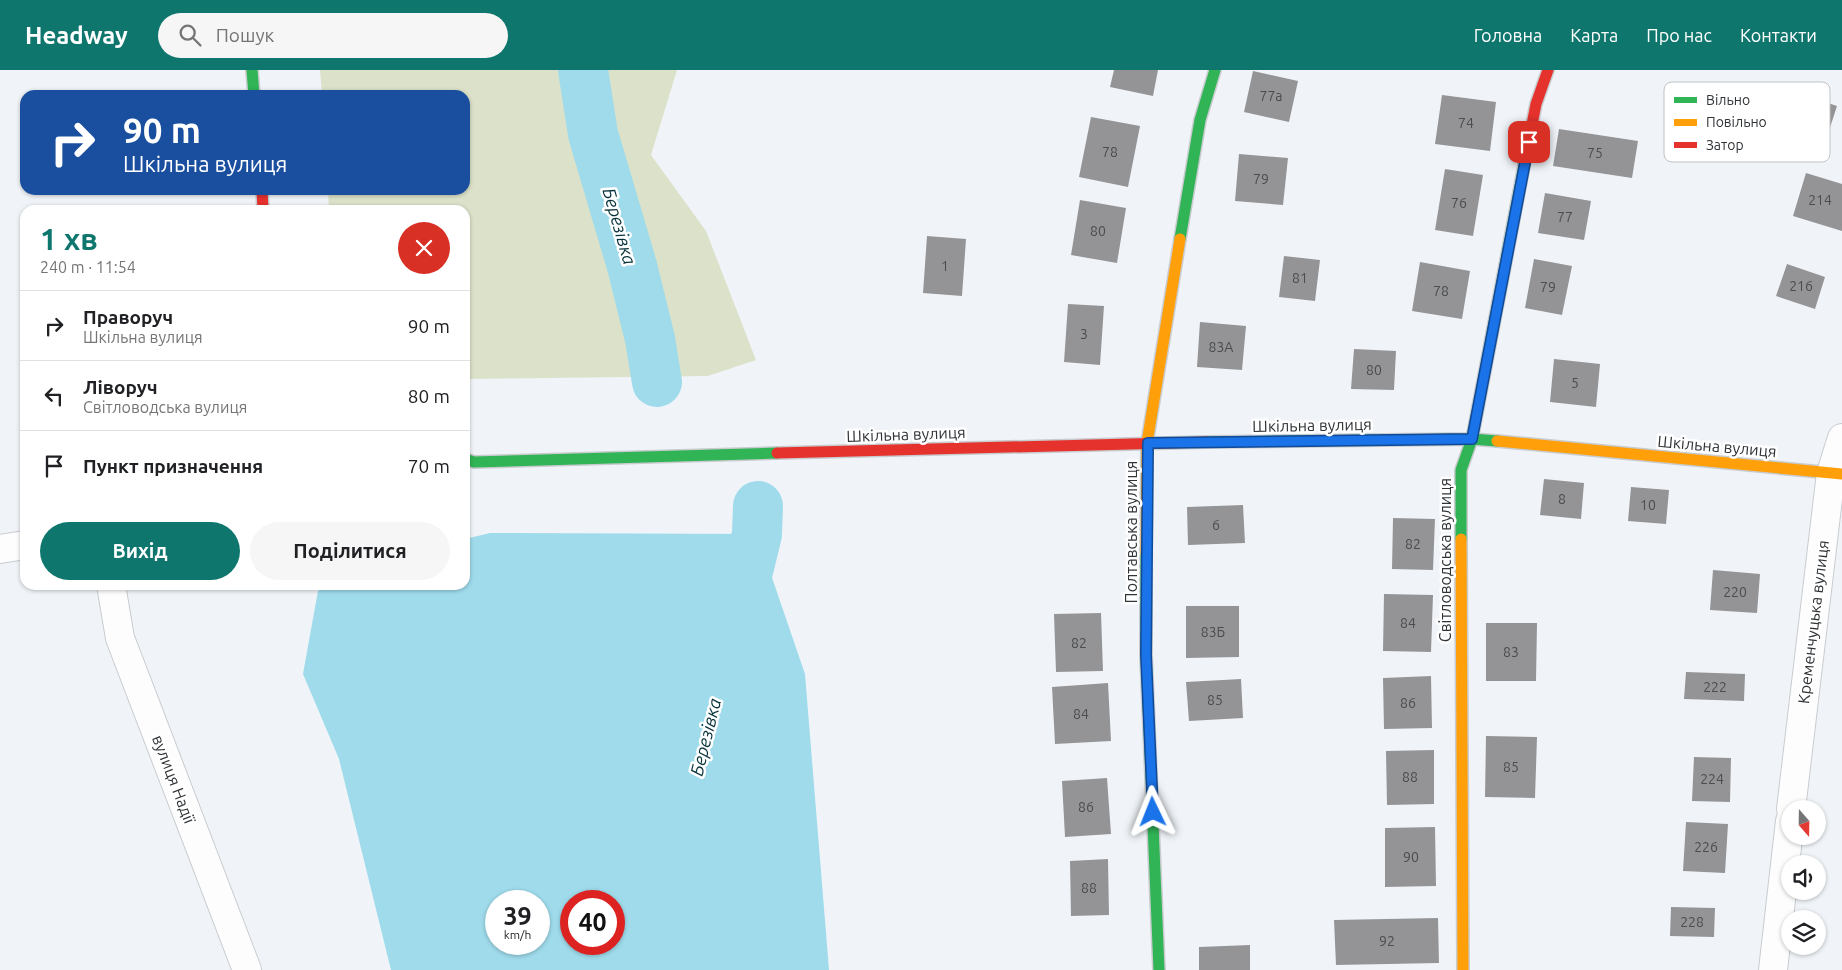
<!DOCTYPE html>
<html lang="uk">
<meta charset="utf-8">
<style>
:root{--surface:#fff;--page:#f6f6f6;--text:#202124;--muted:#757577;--line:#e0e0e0;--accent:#0f766e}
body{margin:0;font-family:Ubuntu,sans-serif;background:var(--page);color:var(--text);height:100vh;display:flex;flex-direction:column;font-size:19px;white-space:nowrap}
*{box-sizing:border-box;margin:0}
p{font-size:16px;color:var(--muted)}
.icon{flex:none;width:28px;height:28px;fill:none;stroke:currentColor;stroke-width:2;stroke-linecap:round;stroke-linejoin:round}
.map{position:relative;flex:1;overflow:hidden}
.panel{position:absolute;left:20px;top:135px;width:450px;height:385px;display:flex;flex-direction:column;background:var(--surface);border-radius:15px;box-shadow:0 1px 4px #0004}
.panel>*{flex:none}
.hud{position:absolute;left:20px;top:20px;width:450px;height:105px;border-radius:15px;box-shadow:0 1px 4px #0004;background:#1a4fa0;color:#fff;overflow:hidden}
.needle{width:32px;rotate:160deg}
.fabs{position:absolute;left:1781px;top:730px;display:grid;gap:10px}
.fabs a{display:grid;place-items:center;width:45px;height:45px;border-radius:50%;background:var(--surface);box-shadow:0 1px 4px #0004;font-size:25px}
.speed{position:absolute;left:485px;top:820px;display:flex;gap:10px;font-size:25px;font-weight:700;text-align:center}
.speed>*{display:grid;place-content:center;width:65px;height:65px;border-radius:50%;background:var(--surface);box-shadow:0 1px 4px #0004;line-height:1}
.speed small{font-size:12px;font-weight:400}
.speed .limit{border:8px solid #d22;background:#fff;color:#111}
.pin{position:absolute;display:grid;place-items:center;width:42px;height:42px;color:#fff;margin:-21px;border-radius:10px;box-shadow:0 2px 8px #0006}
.me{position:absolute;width:55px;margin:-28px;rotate:358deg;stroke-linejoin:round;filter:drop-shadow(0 0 4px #0008)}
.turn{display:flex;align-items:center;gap:18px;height:105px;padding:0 20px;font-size:22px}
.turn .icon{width:65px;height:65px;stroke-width:2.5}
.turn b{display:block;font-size:35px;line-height:42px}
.round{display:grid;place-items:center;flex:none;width:52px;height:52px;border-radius:26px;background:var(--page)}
.headline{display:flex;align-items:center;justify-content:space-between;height:85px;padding:0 20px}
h1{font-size:30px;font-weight:600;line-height:38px;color:var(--accent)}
.button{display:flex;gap:10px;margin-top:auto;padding:10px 20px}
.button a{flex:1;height:58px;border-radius:30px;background:var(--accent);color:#fff;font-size:20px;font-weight:600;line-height:58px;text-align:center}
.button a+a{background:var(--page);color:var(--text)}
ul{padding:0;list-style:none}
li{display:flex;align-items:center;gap:15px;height:70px;padding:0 20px;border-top:1px solid var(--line)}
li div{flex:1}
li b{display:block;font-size:19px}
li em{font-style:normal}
header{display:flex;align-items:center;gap:30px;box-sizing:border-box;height:70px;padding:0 25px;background:var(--accent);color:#fff}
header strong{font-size:24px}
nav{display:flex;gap:28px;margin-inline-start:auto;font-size:18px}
.search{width:350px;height:45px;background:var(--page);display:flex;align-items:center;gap:12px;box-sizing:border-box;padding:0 18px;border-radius:28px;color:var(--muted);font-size:19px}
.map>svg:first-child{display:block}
.green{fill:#dce2c9}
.water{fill:#9fdbeb;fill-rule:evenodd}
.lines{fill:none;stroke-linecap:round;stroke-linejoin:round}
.river{stroke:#9fdbeb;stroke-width:50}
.building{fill:#949497}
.street-casing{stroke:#c9cccf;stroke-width:30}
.fast-casing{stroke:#c9cccf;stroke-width:14}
.slow-casing{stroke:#c9cccf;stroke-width:14}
.jam-casing{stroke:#c9cccf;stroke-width:14}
.street{stroke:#fdfdfe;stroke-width:28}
.fast{stroke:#30b455;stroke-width:11}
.slow{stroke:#ff9f0a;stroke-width:11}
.jam{stroke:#e5322d;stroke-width:11}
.route-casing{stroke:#114b97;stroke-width:12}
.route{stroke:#1a73e8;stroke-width:9}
.labels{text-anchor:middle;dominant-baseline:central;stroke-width:5;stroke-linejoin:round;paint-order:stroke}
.number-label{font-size:14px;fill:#4a4c4f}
.street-label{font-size:16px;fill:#313437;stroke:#fff}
.water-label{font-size:18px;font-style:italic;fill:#08323b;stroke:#fff}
.key{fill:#fff;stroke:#c1c2c3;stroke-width:1}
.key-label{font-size:14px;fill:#313437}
</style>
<header>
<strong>Headway</strong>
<div class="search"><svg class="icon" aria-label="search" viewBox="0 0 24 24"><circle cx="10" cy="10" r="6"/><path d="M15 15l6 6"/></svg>Пошук</div>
<nav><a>Головна</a><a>Карта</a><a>Про нас</a><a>Контакти</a></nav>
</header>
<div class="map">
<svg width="1842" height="900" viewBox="0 0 1842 900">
<rect width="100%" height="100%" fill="#f0f4f8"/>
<!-- green -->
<path class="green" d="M320,0H677L651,85L706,161L756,290L708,306L465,309V140H329L328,120H465V25H322Z"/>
<!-- water -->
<path class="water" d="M490,463L757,464L805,604L829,900H391L339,689L303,604L318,521L331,515H465V469ZM496,831H539V874H496ZM571,831H614V874H571Z"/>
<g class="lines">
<!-- river -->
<path class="river" d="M583,0L593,64L632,196L650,269L657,312
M741,530L757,464L758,436"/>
</g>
<!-- building -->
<path class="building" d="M1114,0H1158L1153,26L1110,17Z
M1253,1L1298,11L1289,52L1244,42Z
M1786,19L1837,36L1826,70L1774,54Z
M1442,25L1496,32L1490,81L1435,74Z
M1091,47L1140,56L1128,117L1079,107Z
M1559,59L1638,71L1632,108L1553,96Z
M1239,84L1288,88L1283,135L1235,131Z
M1445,99L1483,105L1473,166L1435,160Z
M1806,103L1842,114V161L1793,146Z
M1545,123L1591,131L1584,170L1538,163Z
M1080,130L1126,138L1117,193L1071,185Z
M927,166L966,169L962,226L923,223Z
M1284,186L1320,190L1315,231L1279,227Z
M1534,189L1572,196L1562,245L1525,238Z
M1420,192L1470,201L1462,249L1412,241Z
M1787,194L1825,207L1815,239L1776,226Z
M1068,234L1104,236L1100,295L1064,292Z
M1200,252L1246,256L1242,300L1197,297Z
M1354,279L1396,281L1394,320L1351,319Z
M1554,289L1600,294L1596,337L1550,332Z
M1544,409L1584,413L1581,449L1540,445Z
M1631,417L1669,420L1666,454L1628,451Z
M1243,435L1245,473L1188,475L1187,437Z
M1393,448L1435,449L1433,500L1392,499Z
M1713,500L1760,504L1757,543L1710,540Z
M1384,524L1433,525L1431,582L1383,581Z
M1186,536H1239V587L1186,588Z
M1101,543L1103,601L1056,602L1054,544Z
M1486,553H1537L1536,611H1486Z
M1686,602L1745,604L1744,631L1684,629Z
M1431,606L1432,658L1384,659L1383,608Z
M1241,609L1243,648L1189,651L1186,612Z
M1108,613L1111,671L1055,674L1052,617Z
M1486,666L1537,667L1535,728L1485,727Z
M1434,680V734L1387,735L1386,681Z
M1694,687L1731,688L1730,732L1692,731Z
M1107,708L1111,764L1065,767L1062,711Z
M1686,752L1728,754L1725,803L1683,801Z
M1435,757L1436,816L1385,817V758Z
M1108,789L1109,845L1071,846L1070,791Z
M1671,837L1715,838L1714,867L1670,866Z
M1438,848L1439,893L1336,895L1334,850Z
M1250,875V900H1199V877Z"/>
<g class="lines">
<!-- street casing -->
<g class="street-casing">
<path id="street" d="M0,479L25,475
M111,515L120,568L247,900
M1791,739L1831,403L1842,368
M1773,900L1790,751"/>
</g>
<!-- fast casing -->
<g class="fast-casing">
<path id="fast" d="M252,0L254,25
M1180,169L1200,50L1215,0
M1207,372L1472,369L1497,371
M465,389L474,392L777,383
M1461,469V400L1472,369L1527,80
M1146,484V585L1159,900"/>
</g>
<!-- slow casing -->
<g class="slow-casing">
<path id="slow" d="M1497,371L1842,404
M1461,469L1463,900
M1146,484L1147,373L1180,169"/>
</g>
<!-- jam casing -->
<g class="jam-casing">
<path id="jam" d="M1527,80L1536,34L1548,0
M262,120L263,140
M777,383L1207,372"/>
</g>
<!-- street -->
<use href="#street" class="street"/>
<!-- fast -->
<use href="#fast" class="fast"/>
<!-- slow -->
<use href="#slow" class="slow"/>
<!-- jam -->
<use href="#jam" class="jam"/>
</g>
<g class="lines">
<!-- route casing -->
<g class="route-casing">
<path id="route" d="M1153,742L1146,585L1148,373L1472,369L1529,72"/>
</g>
<!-- route -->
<use href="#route" class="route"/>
</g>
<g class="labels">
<!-- number labels -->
<g class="number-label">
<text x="1271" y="26">77а</text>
<text x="1466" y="53">74</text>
<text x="1110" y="82">78</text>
<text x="1595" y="83">75</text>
<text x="1261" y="109">79</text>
<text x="1820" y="130">214</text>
<text x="1459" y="133">76</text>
<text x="1565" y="147">77</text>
<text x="1098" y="161">80</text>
<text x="945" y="196">1</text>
<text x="1300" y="208">81</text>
<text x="1801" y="216">216</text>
<text x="1548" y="217">79</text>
<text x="1441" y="221">78</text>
<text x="1084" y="264">3</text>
<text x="1221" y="277">83А</text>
<text x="1374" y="300">80</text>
<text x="1575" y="313">5</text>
<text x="1562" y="429">8</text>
<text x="1648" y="435">10</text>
<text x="1216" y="455">6</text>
<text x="1413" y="474">82</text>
<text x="1735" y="522">220</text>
<text x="1408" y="553">84</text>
<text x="1213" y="562">83Б</text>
<text x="1079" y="573">82</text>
<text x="1511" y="582">83</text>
<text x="1715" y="617">222</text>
<text x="1215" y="630">85</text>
<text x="1408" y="633">86</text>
<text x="1081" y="644">84</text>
<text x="1511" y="697">85</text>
<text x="1410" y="707">88</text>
<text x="1712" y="709">224</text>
<text x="1086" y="737">86</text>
<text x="1706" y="777">226</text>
<text x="1411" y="787">90</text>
<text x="1089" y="818">88</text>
<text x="1692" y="852">228</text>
<text x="1387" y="871">92</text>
</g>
<!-- street labels -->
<g class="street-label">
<text transform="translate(1312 355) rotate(-1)">Шкільна вулиця</text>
<text transform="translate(906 364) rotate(-2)">Шкільна вулиця</text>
<text transform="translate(1717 376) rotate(5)">Шкільна вулиця</text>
<text transform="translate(1131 462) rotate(-90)">Полтавська вулиця</text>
<text transform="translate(1445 490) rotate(-90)">Світловодська вулиця</text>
<text transform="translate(1813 552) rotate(-83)">Кременчуцька вулиця</text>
<text transform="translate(174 709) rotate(69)">вулиця Надії</text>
</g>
<!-- water labels -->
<g class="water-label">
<text transform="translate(620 156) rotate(74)">Березівка</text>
<text transform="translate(705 667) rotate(-76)">Березівка</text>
</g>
</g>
<!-- legend -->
<rect x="1664" y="12" width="166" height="80" rx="8" class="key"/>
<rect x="1674" y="27" width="23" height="6" fill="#30b455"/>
<rect x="1674" y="49" width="23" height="7" fill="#ff9f0a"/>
<rect x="1674" y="72" width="23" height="6" fill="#e5322d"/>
<g class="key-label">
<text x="1706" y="35">Вільно</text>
<text x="1706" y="57">Повільно</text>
<text x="1706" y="80">Затор</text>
</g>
</svg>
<div class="fabs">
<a><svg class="needle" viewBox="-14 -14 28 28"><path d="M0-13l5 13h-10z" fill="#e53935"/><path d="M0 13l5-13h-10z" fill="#757577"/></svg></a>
<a><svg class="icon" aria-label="sound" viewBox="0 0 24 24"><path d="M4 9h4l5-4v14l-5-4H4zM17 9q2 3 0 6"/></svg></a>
<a><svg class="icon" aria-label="layers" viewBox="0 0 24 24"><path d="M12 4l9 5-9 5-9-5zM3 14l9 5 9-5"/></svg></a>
</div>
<div class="speed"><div>39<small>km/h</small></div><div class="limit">40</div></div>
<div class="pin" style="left:1529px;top:72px;background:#d93025"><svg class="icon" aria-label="arrive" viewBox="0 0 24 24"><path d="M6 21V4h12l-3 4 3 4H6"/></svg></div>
<svg class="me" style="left:1153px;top:742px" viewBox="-20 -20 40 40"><path d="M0-17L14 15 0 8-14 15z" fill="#1a73e8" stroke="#fff" stroke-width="4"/></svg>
<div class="hud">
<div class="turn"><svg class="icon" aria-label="right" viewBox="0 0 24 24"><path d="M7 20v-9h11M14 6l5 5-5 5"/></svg><div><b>90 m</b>Шкільна вулиця</div></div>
</div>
<section class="panel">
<div class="headline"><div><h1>1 хв</h1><p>240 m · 11:54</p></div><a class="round" style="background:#d93025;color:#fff"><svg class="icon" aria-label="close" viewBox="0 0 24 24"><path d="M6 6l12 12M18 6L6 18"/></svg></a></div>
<ul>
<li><svg class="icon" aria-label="right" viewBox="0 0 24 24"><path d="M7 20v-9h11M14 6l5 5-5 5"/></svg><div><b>Праворуч</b><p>Шкільна вулиця</p></div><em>90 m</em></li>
<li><svg class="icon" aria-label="left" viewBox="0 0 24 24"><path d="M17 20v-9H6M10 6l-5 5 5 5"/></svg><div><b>Ліворуч</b><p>Світловодська вулиця</p></div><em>80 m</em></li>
<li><svg class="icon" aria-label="arrive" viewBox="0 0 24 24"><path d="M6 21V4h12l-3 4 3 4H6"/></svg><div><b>Пункт призначення</b></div><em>70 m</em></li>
</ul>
<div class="button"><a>Вихід</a><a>Поділитися</a></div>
</section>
</div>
